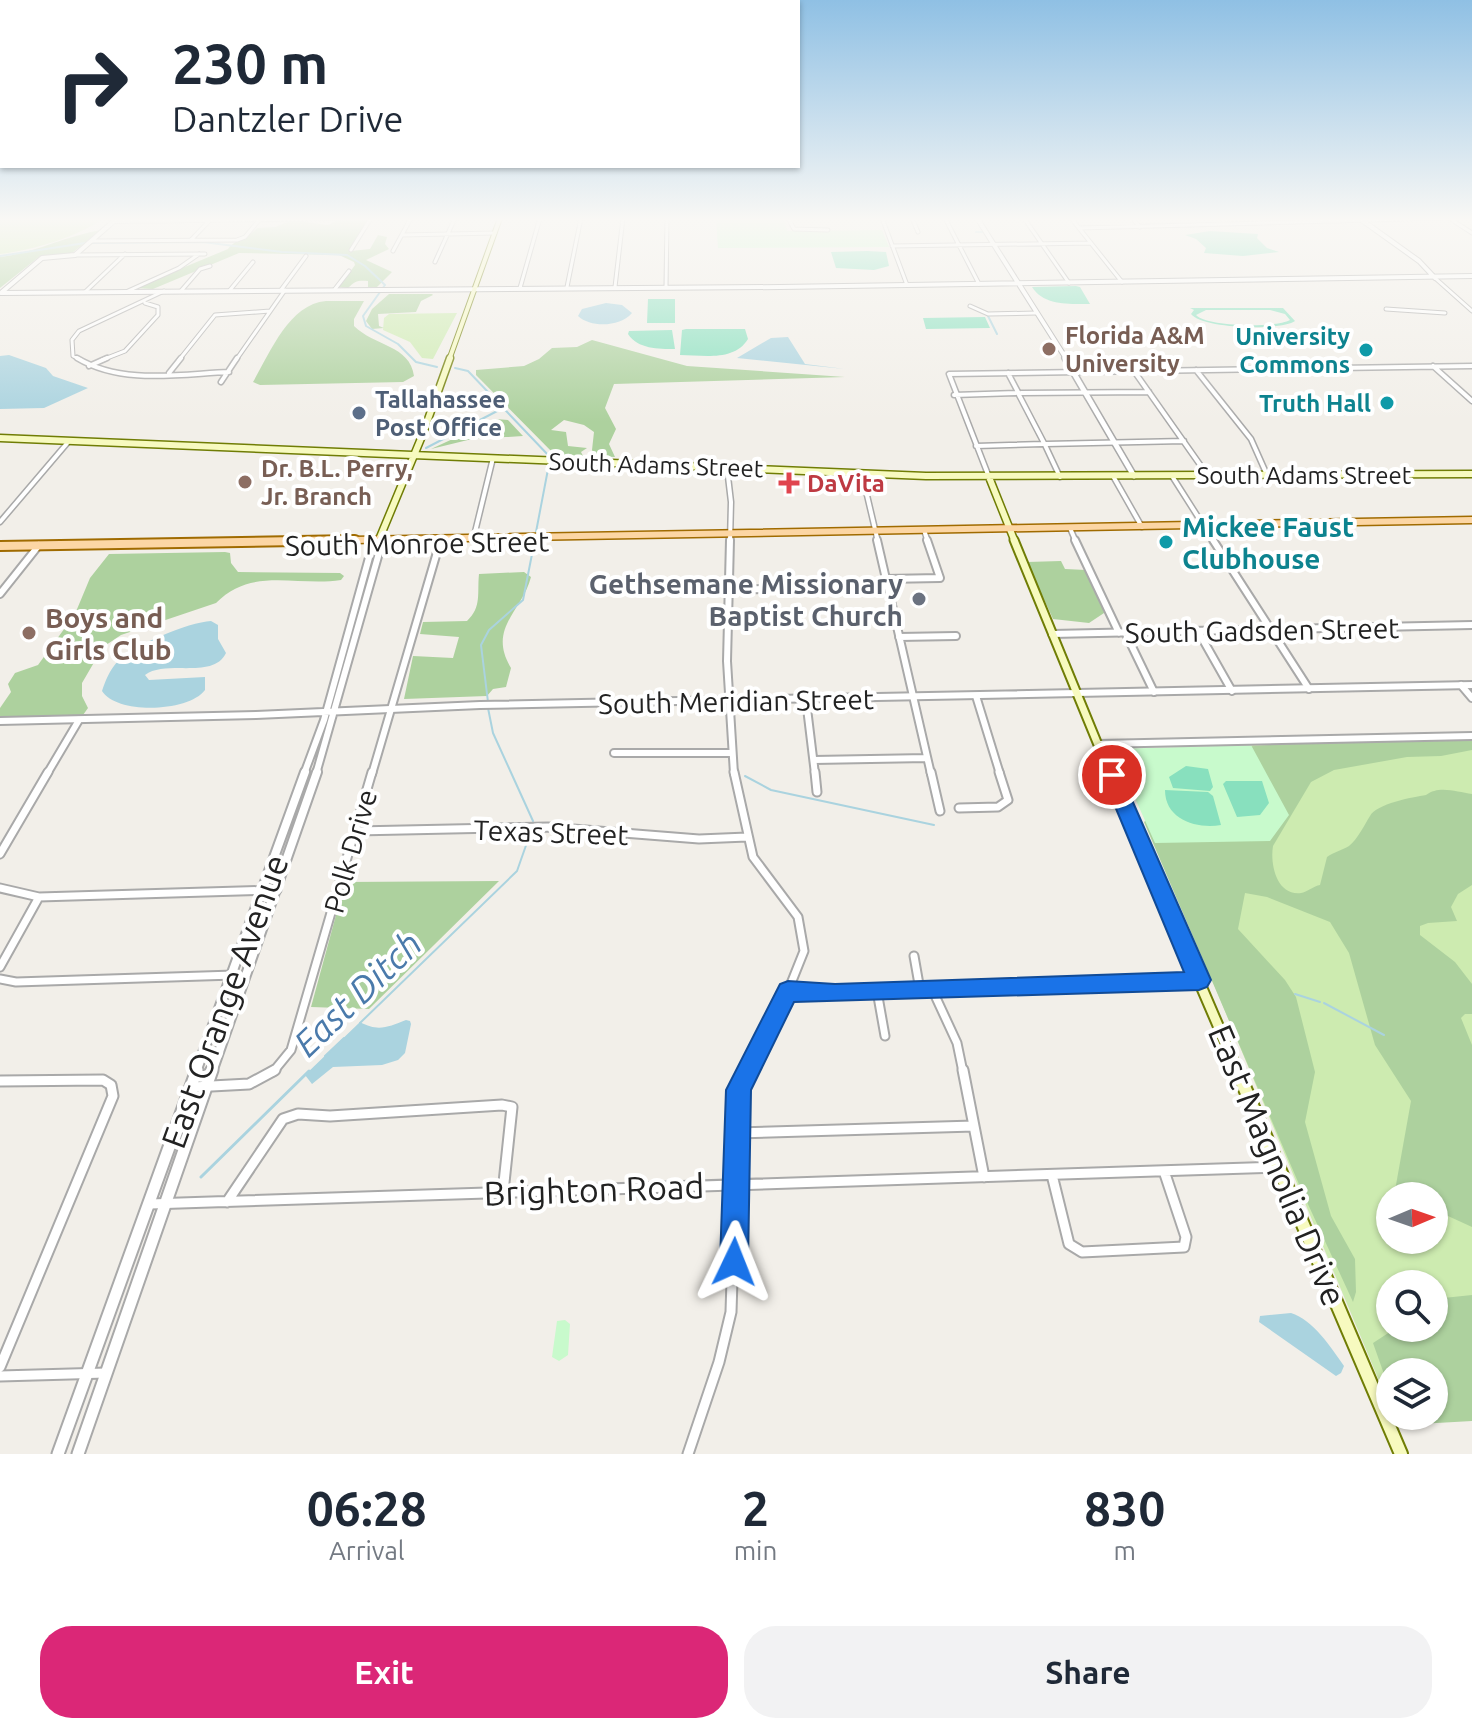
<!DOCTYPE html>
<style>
:root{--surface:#fff;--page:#f2f2f3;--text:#1f2937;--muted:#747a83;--accent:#db2777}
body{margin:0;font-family:Ubuntu,sans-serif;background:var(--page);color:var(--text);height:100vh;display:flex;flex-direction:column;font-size:30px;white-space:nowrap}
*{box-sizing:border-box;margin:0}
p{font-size:26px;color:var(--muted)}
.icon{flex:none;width:44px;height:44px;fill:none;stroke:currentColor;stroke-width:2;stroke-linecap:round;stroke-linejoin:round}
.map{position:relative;height:1454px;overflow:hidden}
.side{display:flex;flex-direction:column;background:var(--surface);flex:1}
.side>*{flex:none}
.guide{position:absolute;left:0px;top:0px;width:800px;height:168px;box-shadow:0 2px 6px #0004;background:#fff;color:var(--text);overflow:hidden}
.needle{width:52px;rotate:88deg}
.controls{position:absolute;left:1376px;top:1182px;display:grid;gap:16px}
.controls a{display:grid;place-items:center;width:72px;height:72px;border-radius:50%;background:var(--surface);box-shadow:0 2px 6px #0004;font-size:40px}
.pin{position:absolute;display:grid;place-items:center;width:68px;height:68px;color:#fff;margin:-34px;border:4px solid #fff;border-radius:50%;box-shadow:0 2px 8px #0007}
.me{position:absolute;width:88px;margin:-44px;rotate:2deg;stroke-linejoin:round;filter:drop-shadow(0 0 6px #0008)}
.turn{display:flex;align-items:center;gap:28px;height:168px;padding:0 40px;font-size:36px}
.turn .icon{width:104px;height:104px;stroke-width:2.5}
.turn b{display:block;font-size:56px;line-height:68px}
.eta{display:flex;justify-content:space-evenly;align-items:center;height:136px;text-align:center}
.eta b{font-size:48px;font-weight:700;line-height:56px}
.action{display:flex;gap:16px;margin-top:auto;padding:16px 40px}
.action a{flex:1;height:92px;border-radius:32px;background:var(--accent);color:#fff;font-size:32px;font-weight:700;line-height:92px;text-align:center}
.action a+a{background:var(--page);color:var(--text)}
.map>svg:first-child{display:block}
.grass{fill:#cdebb0;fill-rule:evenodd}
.forest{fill:#add19e}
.park{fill:#c8facc}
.pitch{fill:#88e0be;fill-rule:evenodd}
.water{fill:#aad3df}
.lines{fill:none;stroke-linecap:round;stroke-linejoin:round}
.stream-far1{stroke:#aad3df;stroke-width:2}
.stream{stroke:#aad3df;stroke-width:3}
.minor-far4-casing{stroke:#a9a9a9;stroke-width:5}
.minor-far3-casing{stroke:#a9a9a9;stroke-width:7}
.minor-far2-casing{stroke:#a9a9a9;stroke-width:10}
.minor-far1-casing{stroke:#a9a9a9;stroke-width:11}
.minor-casing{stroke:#a9a9a9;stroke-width:13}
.tertiary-far4-casing{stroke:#a9a9a9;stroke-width:6}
.tertiary-far3-casing{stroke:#a9a9a9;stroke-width:8}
.tertiary-far2-casing{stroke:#a9a9a9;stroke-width:10}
.tertiary-far1-casing{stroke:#a9a9a9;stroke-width:12}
.tertiary-casing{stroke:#a9a9a9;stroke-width:15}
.secondary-far4-casing{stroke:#707d05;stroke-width:6}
.secondary-far3-casing{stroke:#707d05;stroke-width:9}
.secondary-far2-casing{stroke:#707d05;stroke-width:11}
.secondary-far1-casing{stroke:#707d05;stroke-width:13}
.secondary-casing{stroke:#707d05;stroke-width:16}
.primary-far1-casing{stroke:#a06b00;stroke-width:9}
.primary-casing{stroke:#a06b00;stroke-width:12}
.minor-far4{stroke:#fff;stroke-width:3}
.minor-far3{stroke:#fff;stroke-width:4}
.minor-far2{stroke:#fff;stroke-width:6}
.minor-far1{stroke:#fff;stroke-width:7}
.minor{stroke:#fff;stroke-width:9}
.tertiary-far4{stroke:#fff;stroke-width:4}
.tertiary-far3{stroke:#fff;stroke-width:5}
.tertiary-far2{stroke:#fff;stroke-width:6}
.tertiary-far1{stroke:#fff;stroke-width:8}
.tertiary{stroke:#fff;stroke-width:11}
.secondary-far4{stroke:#f7fabf;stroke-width:4}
.secondary-far3{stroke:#f7fabf;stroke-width:6}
.secondary-far2{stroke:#f7fabf;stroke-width:7}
.secondary-far1{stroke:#f7fabf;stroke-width:9}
.secondary{stroke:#f7fabf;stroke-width:12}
.primary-far1{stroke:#fcd6a4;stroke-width:6}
.primary{stroke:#fcd6a4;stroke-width:8}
.route{fill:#1a73e8;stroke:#114b97;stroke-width:2}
.education-dot{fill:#8d6e63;stroke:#fff;stroke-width:3}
.culture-dot{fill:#0f9aa8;stroke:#fff;stroke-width:3}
.service-dot{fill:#5c6f8a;stroke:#fff;stroke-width:3}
.health-dot{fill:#e0444e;stroke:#fff;stroke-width:3}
.worship-dot{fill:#6b7280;stroke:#fff;stroke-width:3}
.labels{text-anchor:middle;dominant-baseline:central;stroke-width:8;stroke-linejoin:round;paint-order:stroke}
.far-education-label{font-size:24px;font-weight:bold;fill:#785e54;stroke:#fff;text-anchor:start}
.far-culture-label{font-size:24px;font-weight:bold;fill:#0d838f;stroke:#fff;text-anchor:end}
.far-service-label{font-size:24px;font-weight:bold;fill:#4e5e75;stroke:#fff;text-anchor:start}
.far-street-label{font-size:24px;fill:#222;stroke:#fff}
.far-health-label{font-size:24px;font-weight:bold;fill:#be3a42;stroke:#fff;text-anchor:start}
.culture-label{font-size:28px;font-weight:bold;fill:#0d838f;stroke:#fff;text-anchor:start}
.street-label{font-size:28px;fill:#222;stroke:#fff}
.worship-label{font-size:28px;font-weight:bold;fill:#5b616d;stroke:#fff;text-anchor:end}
.education-label{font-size:28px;font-weight:bold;fill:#785e54;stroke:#fff;text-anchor:start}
.near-street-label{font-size:34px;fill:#222;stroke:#fff}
.near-water-label{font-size:36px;font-style:italic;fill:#4a7aab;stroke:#fff}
</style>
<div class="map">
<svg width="1472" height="1454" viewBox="0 0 1472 1454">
<rect width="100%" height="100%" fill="#f2efe9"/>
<!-- grass -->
<path class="grass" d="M0,218H105C76,237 35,250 0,254Z
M457,313L433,359L422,358L410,342L383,330L384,318L389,314Z
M1472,741V1412L1434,1372H1390V1407L1155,843L1289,815L1251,745ZM1390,1196H1434V1240H1390ZM1390,1284H1434V1328H1390Z"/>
<!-- forest -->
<path class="forest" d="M340,219L368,220L351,251L370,249L378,235L387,237L385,244L389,249L366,260L392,272L377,287H368V281C358,280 355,281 348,288L339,287L355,265L354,262L339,255L239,253L153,289L134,288L228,249C233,240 248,239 257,228L275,227L292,220L328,225Z
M101,230L72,253L40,256L0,288V257C35,253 65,236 101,230Z
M389,294H432L433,295L421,301L416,312L378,314L379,326L384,328L372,329L366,321L372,309Z
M326,301H364L354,319V326C374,346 410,345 414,376L403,382L260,385L253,382C270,353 289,304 326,301Z
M592,340L687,366L845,377L614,384L605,408L616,429L609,444L615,457L595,456L592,450L594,432L584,425L564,420L551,430L566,432L568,446L587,448L581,452L583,456L555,455L476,375V370L524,366L539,359L552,348L577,347Z
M496,419L508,420L523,436L472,439L431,449Z
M225,552L230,553L231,563L238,572L340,573L344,576L341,580C297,587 252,566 216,603L121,635L103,647L82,683V696L88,708L83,715L0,719V708L11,692L8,684L15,673L38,665L75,614L90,578L109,554Z
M1061,561L1065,569L1086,570L1103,605L1104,613L1089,623L1053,619L1027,562Z
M524,572L531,577C522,612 487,628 511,668L506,687L493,689L487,696L404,699L413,656L453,658L459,637L420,634L423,622L467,621C482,607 477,593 479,574Z
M1472,740V750L1441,756L1407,757L1334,770L1311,782L1273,846C1270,863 1276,896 1301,893C1307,892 1314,886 1320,885L1327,857C1334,852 1342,850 1349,846C1357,840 1365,824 1370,816C1376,804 1413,797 1426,795C1439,785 1457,792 1472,794V885L1458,894L1451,907L1457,921L1428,923L1420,926V935L1455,962L1472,984V1014H1465L1461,1018L1472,1045V1227L1448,1216L1434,1217V1196H1394L1411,1101L1375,1045L1349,953L1330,922L1267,897L1245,893L1238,929L1285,980L1296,997L1315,1072L1305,1122L1331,1216L1355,1259L1356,1292L1353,1302L1301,1189L1144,822L1229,748L1309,742Z
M499,881L369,1009L311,1007L345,882Z
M1472,1295V1421L1419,1424L1409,1416H1434V1372H1390V1391L1373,1343L1396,1328H1434V1299Z"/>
<!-- park -->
<path class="park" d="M716,218H784L787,231L882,230L889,247L718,248Z
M1251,745L1289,815L1270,841L1155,843L1113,749Z
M557,1321L565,1320L570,1324L568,1355L559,1361L552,1357Z"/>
<!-- pitch -->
<path class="pitch" d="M1210,231L1258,234L1257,238L1267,248L1279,252L1243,256L1204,253L1206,248L1196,239L1185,235Z
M867,251L886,252L889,266L874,270L836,268L831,252Z
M1076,286L1080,287L1090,304C1070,304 1044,306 1032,287Z
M648,299H675V323H647Z
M1190,308H1283L1295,321C1282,331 1202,329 1191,314L1194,310ZM1270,310L1285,314L1290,320C1276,328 1207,327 1196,315L1206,310Z
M985,317L990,328L926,329L923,318Z
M686,329H745L748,339C734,362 702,355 680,355L682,330Z
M672,330L675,349C658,349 638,349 628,334L629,331Z
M1186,766L1208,769L1213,787L1210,791L1173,788L1169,777Z
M1226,781H1262L1269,803L1260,815L1237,817L1223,784Z
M1165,790L1208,792L1213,796L1221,825C1197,829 1165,820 1165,790Z"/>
<!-- water -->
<path class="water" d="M606,303L622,305L632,313C620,327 591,328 578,316L582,309Z
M788,337L805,364L845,369L737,358L771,338Z
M9,355L46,368L53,376L88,388L44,408L0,409V356Z
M211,621L218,625V639L226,653C213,680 167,659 145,675L149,680L205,677V690C189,712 117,715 102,691C105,681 110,670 117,662C131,646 189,622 211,621Z
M406,1020L410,1021L411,1024L405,1053L398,1060L382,1065L333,1067L312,1084L305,1075L360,1022C378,1032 388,1027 406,1020Z
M1291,1313C1313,1320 1331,1347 1344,1366L1341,1373L1336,1376L1259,1322L1260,1316Z"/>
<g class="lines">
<!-- stream-far1 -->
<path class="stream-far1" d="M976,232H982
M91,243L203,242L282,252L347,255L365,266L385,285L363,316L366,326L398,344L416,362L437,367
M0,256L85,243
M988,316L997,334
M455,368L468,371L550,457
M426,448L503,408
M536,532L549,464
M488,702L481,645L489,630L523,600L534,544
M488,708L493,733L533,821
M745,776L771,790L934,825
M1295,994L1320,1002
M1324,1003L1384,1035
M360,1023L517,871L530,834
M325,1056L344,1038"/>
<!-- stream -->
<path class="stream" d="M201,1177L309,1071"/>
<!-- minor-far4 casing -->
<g class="minor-far4-casing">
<path id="minor-far4" d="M788,218L794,229L828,230
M882,218L907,285
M912,218L918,232
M945,218L979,284
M1024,218L1069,283
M1071,218L1122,282
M1132,218L1140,227
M1449,218L1472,233
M1079,228L1442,218
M402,235L495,233
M191,240L210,220
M91,241L237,240L245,237L260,219
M892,246L1091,243
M351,250L371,218
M393,251L411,218
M75,255L205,254
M435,262L455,218
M1435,278L1472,311
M567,287L581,218
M615,287L623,218
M666,287L667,218
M520,288L540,218
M335,289L349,271
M230,290L253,262
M281,290L306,256
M128,291L179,268L199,254
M181,291L200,269L210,266
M85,292L125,254
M970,306L988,314L1036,313
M1386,309L1445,313
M81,360L73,356L72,340L79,331L164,291
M102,360L125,351L158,315V307L145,303
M179,360L215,315L270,311
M236,360L285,290"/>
</g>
<!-- minor-far3 casing -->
<g class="minor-far3-casing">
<path id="minor-far3" d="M77,358C122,385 180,374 229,372
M89,366L107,358
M1433,366L1472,401
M1196,370L1251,439L1267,475
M1134,371L1208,476
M169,373L181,358
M1008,373L1018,392
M221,382L237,358
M1021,393L1149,392
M954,395L1016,393
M1019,395L1044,443
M1046,444L1184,441
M1045,445L1060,477
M976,446L1043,444
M727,468L731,502L730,542
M862,474L878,542
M1113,476L1142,527
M1172,476L1214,542
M989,477L949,374L1472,366
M0,522L69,441
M1070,528L1076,542
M924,530L928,542
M474,536L493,458"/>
</g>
<!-- minor-far2 casing -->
<g class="minor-far2-casing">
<path id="minor-far2" d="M730,540L727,661L734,774
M877,540L931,774
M1075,540L1119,633
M1213,540L1309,689
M885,579L940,578L927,540
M729,590L887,586
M0,594L39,545
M1198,631L1232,691
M1125,632L1154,692
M1052,634L1472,625
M899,637L956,636
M1461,685L1472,698
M976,696L1000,774
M806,700L815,774
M1098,744L1472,736
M614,753H731
M814,760L927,758
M47,774L79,720
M372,774L440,542"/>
</g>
<!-- minor-far1 casing -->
<g class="minor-far1-casing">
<path id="minor-far1" d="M734,772L753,857L798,917L804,951L788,991L747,1072
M815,772L817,792
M931,772L940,811
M959,808L998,807L1008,800L999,772
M356,831L548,827L699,839L747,837
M0,854L48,772
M0,888L39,897L277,890
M914,956L920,990
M0,967L39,897
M0,979L16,982L234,975
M932,989L957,1043L963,1072
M788,991L835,993L1199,980
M877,991L885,1036
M273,1072L291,1050L372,772"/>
</g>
<!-- minor casing -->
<g class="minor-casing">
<path id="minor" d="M963,1070L984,1177
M0,1081L103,1080L111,1085L113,1096L0,1367
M193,1087L249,1084L275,1070
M736,1133L974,1126
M1052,1175L1069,1244L1082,1252L1184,1247L1186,1237L1164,1171
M227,1202L283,1119L298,1114L330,1116L502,1105L512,1107L503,1192
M150,1204L1279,1167
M0,1376L106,1373
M688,1454L719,1362L731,1312L738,1090L748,1070"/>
</g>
<!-- tertiary-far4 casing -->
<g class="tertiary-far4-casing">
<path id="tertiary-far4" d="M977,218L1067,360
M1359,218L1419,261L1435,278
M2,292L42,258L75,255L114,221L342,218
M1,293L780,287L1472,276"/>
</g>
<!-- tertiary-far3 casing -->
<g class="tertiary-far3-casing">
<path id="tertiary-far3" d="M1065,358L1134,476"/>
</g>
<!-- tertiary-far2 casing -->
<g class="tertiary-far2-casing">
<path id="tertiary-far2" d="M0,721L256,715L480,705L1472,685
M304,774L324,720L370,554L377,544
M316,774L379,553L377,544"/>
</g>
<!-- tertiary-far1 casing -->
<g class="tertiary-far1-casing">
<path id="tertiary-far1" d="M196,1072L305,772
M212,1072L317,772"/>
</g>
<!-- tertiary casing -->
<g class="tertiary-casing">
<path id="tertiary" d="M58,1454L197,1070
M78,1454L212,1070"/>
</g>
<!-- secondary-far4 casing -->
<g class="secondary-far4-casing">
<path id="secondary-far4" d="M449,360L500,218"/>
</g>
<!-- secondary-far3 casing -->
<g class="secondary-far3-casing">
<path id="secondary-far3" d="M0,438L926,476L1472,474
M989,477L1015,542
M378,542L422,436L450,358"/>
</g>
<!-- secondary-far2 casing -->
<g class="secondary-far2-casing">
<path id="secondary-far2" d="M1014,540L1110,774
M377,544L379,540"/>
</g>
<!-- secondary-far1 casing -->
<g class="secondary-far1-casing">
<path id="secondary-far1" d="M1109,772L1238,1072"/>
</g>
<!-- secondary casing -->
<g class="secondary-casing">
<path id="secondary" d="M1237,1070L1401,1454"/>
</g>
<!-- primary-far1 casing -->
<g class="primary-far1-casing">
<path id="primary-far1" d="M241,542L1472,520"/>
</g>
<!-- primary casing -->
<g class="primary-casing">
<path id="primary" d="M0,546L355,540"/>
</g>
<!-- minor-far4 -->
<use href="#minor-far4" class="minor-far4"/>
<!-- minor-far3 -->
<use href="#minor-far3" class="minor-far3"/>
<!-- minor-far2 -->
<use href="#minor-far2" class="minor-far2"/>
<!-- minor-far1 -->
<use href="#minor-far1" class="minor-far1"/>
<!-- minor -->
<use href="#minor" class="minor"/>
<!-- tertiary-far4 -->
<use href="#tertiary-far4" class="tertiary-far4"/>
<!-- tertiary-far3 -->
<use href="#tertiary-far3" class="tertiary-far3"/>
<!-- tertiary-far2 -->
<use href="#tertiary-far2" class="tertiary-far2"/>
<!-- tertiary-far1 -->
<use href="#tertiary-far1" class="tertiary-far1"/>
<!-- tertiary -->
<use href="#tertiary" class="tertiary"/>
<!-- secondary-far4 -->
<use href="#secondary-far4" class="secondary-far4"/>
<!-- secondary-far3 -->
<use href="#secondary-far3" class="secondary-far3"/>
<!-- secondary-far2 -->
<use href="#secondary-far2" class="secondary-far2"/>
<!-- secondary-far1 -->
<use href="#secondary-far1" class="secondary-far1"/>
<!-- secondary -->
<use href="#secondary" class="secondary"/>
<!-- primary-far1 -->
<use href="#primary-far1" class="primary-far1"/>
<!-- primary -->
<use href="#primary" class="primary"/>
</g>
<!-- sky -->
<linearGradient id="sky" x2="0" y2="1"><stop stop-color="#8fc0e4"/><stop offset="0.52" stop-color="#f9f8f5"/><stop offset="1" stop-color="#f9f8f5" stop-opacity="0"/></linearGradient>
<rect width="1472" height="422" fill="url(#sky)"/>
<!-- route -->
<path class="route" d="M1112,768L1121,775L1211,980L1207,987L1199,990L794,1002L751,1090L748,1262L744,1271L734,1276L724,1271L720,1262L726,1090L780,984L788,981L835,984L1184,972L1102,775Z"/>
<!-- markers -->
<g class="education-dot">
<circle cx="1049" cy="349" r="8"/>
<circle cx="245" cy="482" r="8"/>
<circle cx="29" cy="633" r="8"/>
</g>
<g class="culture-dot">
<circle cx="1366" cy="350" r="8"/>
<circle cx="1387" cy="403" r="8"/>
<circle cx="1166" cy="542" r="8"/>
</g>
<circle class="service-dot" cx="359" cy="413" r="8"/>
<path class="health-dot" d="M785 471h8v8h8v8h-8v8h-8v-8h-8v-8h8z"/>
<circle class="worship-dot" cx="919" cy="599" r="8"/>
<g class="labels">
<!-- far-education labels -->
<g class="far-education-label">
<text x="1065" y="335">Florida A&amp;M<tspan x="1065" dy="28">University</tspan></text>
<text x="261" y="468">Dr. B.L. Perry,<tspan x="261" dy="28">Jr. Branch</tspan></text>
</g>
<!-- far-culture labels -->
<g class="far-culture-label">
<text x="1350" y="336">University<tspan x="1350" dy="28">Commons</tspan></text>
<text x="1371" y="403">Truth Hall</text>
</g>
<!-- far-service labels -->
<g class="far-service-label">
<text x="375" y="399">Tallahassee<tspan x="375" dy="28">Post Office</tspan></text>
</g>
<!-- far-street labels -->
<g class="far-street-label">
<text transform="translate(656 465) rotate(2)">South Adams Street</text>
<text x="1304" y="475">South Adams Street</text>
</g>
<!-- far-health labels -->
<g class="far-health-label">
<text x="807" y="483">DaVita</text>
</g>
<!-- culture labels -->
<g class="culture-label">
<text x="1182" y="526">Mickee Faust<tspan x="1182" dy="32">Clubhouse</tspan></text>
</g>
<!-- street labels -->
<g class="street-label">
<text transform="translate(417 543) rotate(-1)">South Monroe Street</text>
<text transform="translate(1262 630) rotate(-1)">South Gadsden Street</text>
<text transform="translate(736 701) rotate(-1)">South Meridian Street</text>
<text transform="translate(551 832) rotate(2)">Texas Street</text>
<text transform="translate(350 851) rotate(-74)">Polk Drive</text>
</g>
<!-- worship labels -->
<g class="worship-label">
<text x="903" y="583">Gethsemane Missionary<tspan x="903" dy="32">Baptist Church</tspan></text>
</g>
<!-- education labels -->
<g class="education-label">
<text x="45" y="617">Boys and<tspan x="45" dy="32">Girls Club</tspan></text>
</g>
<!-- near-street labels -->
<g class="near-street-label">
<text transform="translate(224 1001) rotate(-70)">East Orange Avenue</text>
<text transform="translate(1278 1165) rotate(67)">East Magnolia Drive</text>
<text transform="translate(594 1189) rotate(-2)">Brighton Road</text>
</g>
<!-- near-water labels -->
<g class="near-water-label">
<text transform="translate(357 993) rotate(-44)">East Ditch</text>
</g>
</g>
</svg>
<div class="controls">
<a><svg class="needle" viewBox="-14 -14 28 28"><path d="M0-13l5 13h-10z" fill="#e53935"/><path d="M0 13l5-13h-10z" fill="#747a83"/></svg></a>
<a><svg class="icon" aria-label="search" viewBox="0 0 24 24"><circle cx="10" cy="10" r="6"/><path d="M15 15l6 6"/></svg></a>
<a><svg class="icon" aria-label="layers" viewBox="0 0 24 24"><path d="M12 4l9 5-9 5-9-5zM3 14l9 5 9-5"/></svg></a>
</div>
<div class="pin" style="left:1112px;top:775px;background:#d93025"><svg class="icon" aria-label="arrive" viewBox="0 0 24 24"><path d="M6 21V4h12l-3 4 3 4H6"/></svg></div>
<svg class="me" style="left:734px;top:1262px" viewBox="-20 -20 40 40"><path d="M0-17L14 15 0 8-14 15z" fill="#1a73e8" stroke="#fff" stroke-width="4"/></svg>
<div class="guide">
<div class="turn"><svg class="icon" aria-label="right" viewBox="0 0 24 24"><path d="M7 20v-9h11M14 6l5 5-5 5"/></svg><div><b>230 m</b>Dantzler Drive</div></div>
</div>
</div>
<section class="side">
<div class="eta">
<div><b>06:28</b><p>Arrival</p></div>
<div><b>2</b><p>min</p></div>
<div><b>830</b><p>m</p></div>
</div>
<div class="action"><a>Exit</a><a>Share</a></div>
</section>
